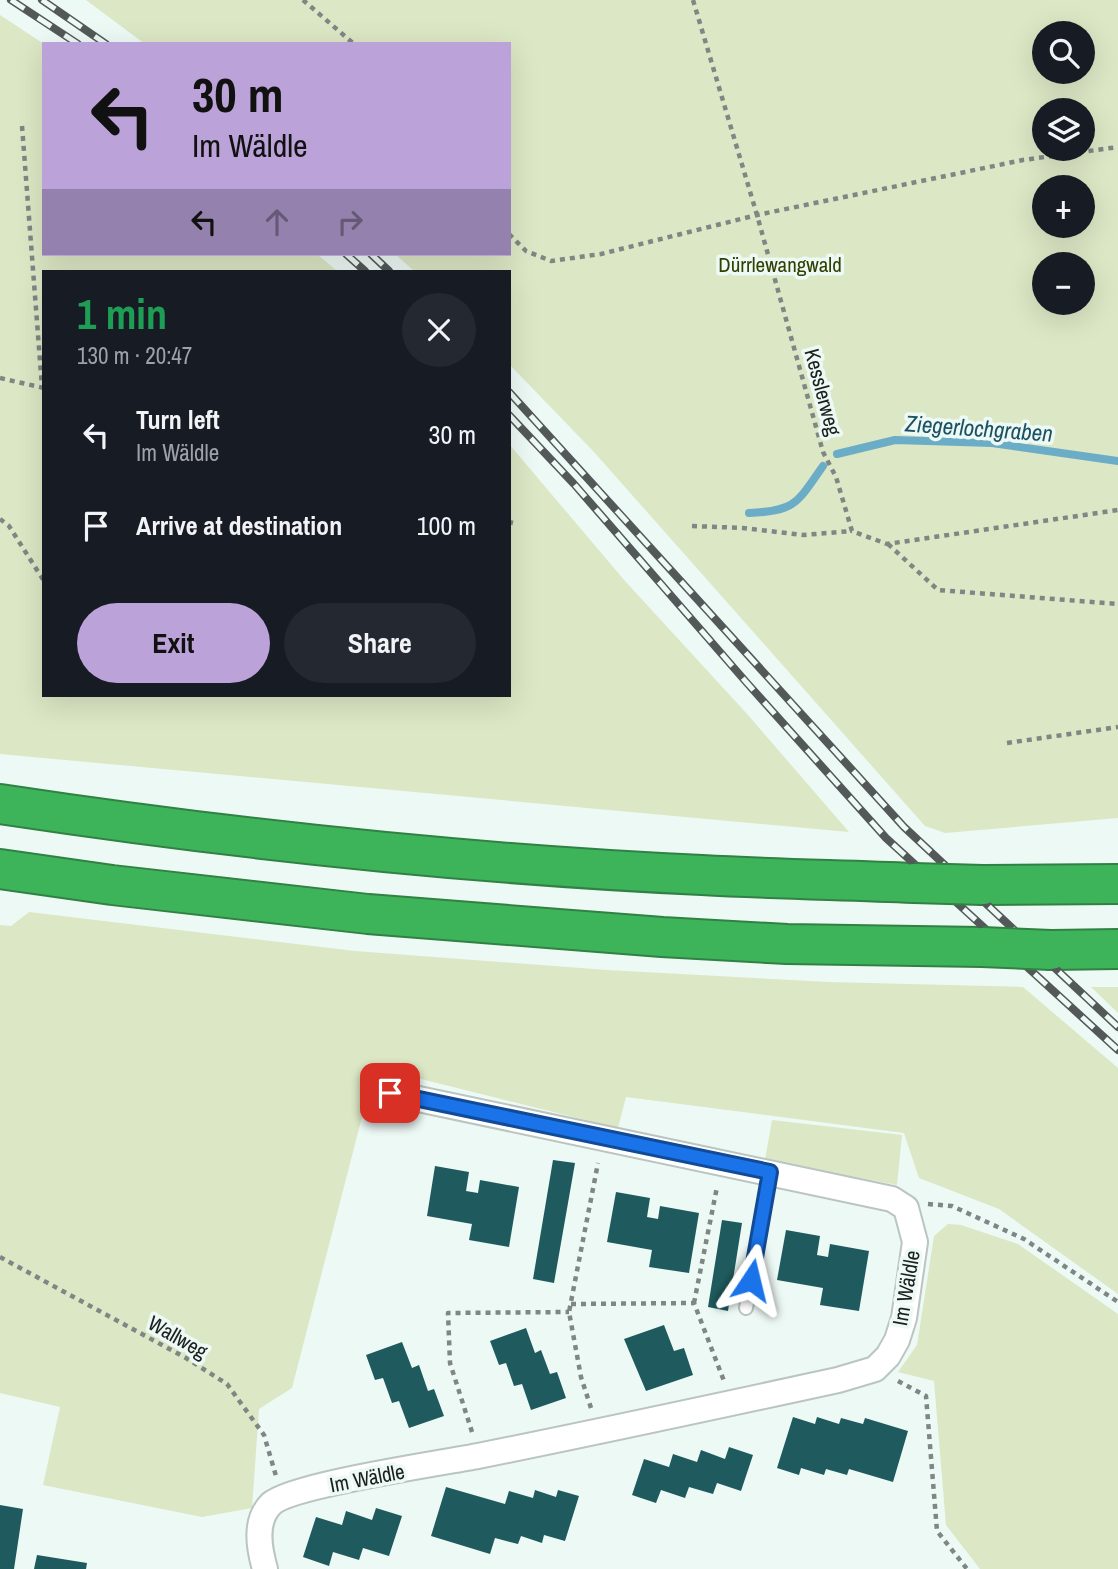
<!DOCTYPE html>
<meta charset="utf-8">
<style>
:root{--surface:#171b24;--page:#242831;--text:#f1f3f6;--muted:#9ea1a6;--accent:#bba2d9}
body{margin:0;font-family:"Archivo Narrow",sans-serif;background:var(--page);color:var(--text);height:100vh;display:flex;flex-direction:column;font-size:26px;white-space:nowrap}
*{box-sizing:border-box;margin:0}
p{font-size:23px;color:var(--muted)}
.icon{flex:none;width:38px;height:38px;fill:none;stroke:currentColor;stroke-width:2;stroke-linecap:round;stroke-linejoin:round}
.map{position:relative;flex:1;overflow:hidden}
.side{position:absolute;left:42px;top:270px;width:469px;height:427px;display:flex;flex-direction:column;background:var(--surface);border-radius:0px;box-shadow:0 7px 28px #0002}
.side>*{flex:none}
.top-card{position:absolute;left:42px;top:42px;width:469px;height:214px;border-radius:0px;box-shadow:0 7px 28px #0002;background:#bba2d9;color:#111;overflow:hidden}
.buttons{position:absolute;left:1032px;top:21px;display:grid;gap:14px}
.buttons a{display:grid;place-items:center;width:63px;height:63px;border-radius:50%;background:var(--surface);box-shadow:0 7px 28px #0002;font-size:35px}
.pin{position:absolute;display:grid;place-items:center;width:60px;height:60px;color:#fff;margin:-30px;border-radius:14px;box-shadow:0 4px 10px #0006}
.me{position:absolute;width:77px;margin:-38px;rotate:10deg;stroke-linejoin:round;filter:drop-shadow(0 0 5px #0008)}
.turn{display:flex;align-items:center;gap:24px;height:147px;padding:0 35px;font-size:32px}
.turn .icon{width:91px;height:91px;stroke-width:2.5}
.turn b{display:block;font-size:49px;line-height:60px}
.lanes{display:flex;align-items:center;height:66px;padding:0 35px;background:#0003;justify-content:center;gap:35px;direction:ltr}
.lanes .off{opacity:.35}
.round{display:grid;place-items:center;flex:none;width:74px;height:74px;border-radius:37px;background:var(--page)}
.summary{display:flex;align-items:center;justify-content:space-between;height:119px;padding:0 35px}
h1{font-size:42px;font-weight:700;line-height:52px;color:#1e9e55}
.primary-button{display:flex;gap:14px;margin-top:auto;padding:14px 35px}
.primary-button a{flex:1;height:80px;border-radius:42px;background:var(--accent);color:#111;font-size:28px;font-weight:700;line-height:80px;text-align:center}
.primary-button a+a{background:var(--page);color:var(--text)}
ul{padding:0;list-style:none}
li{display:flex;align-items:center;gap:21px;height:91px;padding:0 35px}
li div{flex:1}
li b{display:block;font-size:26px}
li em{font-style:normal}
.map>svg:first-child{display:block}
.green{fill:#dce7c5;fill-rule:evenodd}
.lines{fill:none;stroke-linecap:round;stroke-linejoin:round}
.stream{stroke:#6bacc6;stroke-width:8}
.building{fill:#1f5b5e}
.lane-casing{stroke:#bac5c1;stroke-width:16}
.street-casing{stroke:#bac5c1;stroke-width:28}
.highway-casing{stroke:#318044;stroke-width:42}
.path{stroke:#7f8785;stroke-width:4.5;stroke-dasharray:5 5;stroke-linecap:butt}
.lane{stroke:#fff;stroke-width:12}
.street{stroke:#fff;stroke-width:24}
.highway{stroke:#3db459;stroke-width:38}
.rail-casing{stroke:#535958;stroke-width:8}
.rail{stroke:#edf9f5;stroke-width:5;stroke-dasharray:16;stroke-linecap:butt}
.highway-bridge-casing{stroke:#318044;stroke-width:42;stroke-linecap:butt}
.highway-bridge{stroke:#3db459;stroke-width:38}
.route-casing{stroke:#114b97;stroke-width:18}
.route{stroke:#1a73e8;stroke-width:12}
.labels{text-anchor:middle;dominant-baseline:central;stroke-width:7;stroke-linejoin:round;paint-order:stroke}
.park-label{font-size:21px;fill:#323f00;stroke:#edf9f5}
.street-label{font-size:21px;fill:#1b1f1e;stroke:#edf9f5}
.water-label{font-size:23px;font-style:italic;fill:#1c5164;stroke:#edf9f5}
</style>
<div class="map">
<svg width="1118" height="1569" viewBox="0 0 1118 1569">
<rect width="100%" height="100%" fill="#edf9f5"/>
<!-- green -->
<path class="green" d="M86,0H1118V818L945,833L925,826L594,452L509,364V271H414L395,254H509V44H145ZM1045,33H1083V72H1045ZM1045,110H1083V149H1045ZM1045,187H1083V226H1045ZM1045,264H1083V303H1045Z
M0,15L44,44V254H317L337,271H44V695H509V444L625,581L748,715L849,832L0,754Z
M29,912L355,951L607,970L829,982L1023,987L1118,1068V1294L999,1209L919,1178L904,1133L626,1097L618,1128L417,1078L370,1086L292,1388L259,1409L252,1508L202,1517L43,1485L60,1407L0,1393V925L11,926Z
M1091,987H1118V1013Z
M772,1120L902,1135L897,1185L765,1160Z
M948,1224L961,1225L1018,1244L1118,1314V1569H980L946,1525L934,1381L898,1372L917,1345L934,1236Z"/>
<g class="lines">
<!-- stream -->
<path class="stream" d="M837,454L895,440L992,443L1118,461
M749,513C796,511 797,503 823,466"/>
</g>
<!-- building -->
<path class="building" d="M553,1160L575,1163L554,1283L533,1279Z
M435,1166L469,1172L466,1191L478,1193L480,1180L519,1187L509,1247L469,1240L472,1224L427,1216Z
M616,1192L650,1198L647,1217L658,1219L660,1206L699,1213L689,1273L649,1267L652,1250L607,1242Z
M722,1220L742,1223L728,1311L708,1307Z
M786,1230L820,1236L817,1255L828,1257L830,1244L869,1251L859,1311L820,1305L823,1288L777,1280Z
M664,1325L674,1351L684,1348L693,1375L646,1391L624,1339Z
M526,1328L535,1353L541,1350L550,1374L557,1372L566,1398L531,1410L522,1384L514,1386L506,1363L499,1365L490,1341Z
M402,1342L412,1368L419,1365L428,1391L434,1389L444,1416L409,1428L399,1401L392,1403L383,1378L375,1380L366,1355Z
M793,1417L815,1424L817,1417L839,1424L841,1418L863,1424L865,1418L908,1431L893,1482L849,1469L847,1475L826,1469L824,1475L801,1468L799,1475L777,1468Z
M729,1447L753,1455L741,1491L717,1483L713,1494L689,1487L685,1498L661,1490L656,1503L632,1495L644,1459L669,1467L673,1454L697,1462L701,1450L725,1459Z
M446,1487L505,1504L509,1491L533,1498L535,1490L556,1497L558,1490L579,1496L565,1541L544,1535L542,1543L521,1536L518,1544L495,1538L490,1554L431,1536Z
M0,1505L23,1509L14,1569H0Z
M376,1508L402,1516L389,1556L363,1548L359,1560L333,1552L329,1566L303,1557L316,1517L342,1525L346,1511L372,1520Z
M37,1555L87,1563L86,1569H34Z"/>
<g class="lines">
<!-- lane casing -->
<g class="lane-casing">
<path id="lane" d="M746,1308L770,1172"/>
</g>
<!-- street casing -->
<g class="street-casing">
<path id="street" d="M265,1569C259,1548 254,1521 271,1504C291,1485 442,1463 478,1456C598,1432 718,1406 838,1380L875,1369L888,1356L897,1340L904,1318L915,1242L906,1208L892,1199L390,1093"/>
</g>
<!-- highway casing -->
<g class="highway-casing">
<path id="highway" d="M0,804C232,839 467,864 702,875C773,879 844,880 914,883
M0,869L112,885L368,914L662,937L787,944L982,947
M983,885L1118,884
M1051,950L1118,949"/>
</g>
<!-- path -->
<path class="path" d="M303,0L354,44
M693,0L757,215L823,452L836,477L852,531L887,544L1118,510
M22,126L42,387
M509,234L526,251L551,261L601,254L757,215L1023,160L1118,147
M0,378L44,388
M0,519L9,526L44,581
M509,522L513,523
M692,526L743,528L803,535L852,531
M888,544L938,590L1118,604
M1007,743L1118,727
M928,1204L952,1206L1024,1239L1118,1302
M0,1257L186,1358L227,1384L264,1435L276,1476
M694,1303L717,1187
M571,1304L694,1303L724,1381
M898,1381L926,1396L937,1531L967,1569
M591,1408L581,1377L569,1312L598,1163
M472,1432L450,1363L448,1313L569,1312"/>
<!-- lane -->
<use href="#lane" class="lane"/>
<!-- street -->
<use href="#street" class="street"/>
<!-- highway -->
<use href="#highway" class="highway"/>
<!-- rail casing -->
<g class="rail-casing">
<path id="rail" d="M11,0L78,44
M42,0L106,44
M346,254L365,271
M371,254L389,271
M509,392L904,827L1118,1027
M509,415L574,484L747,683L886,838L1118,1050"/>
</g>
<!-- rail -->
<use href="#rail" class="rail"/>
<!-- highway-bridge casing -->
<g class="highway-bridge-casing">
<path id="highway-bridge" d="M914,883L983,885
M982,947L1051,950"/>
</g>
<!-- highway-bridge -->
<use href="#highway-bridge" class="highway-bridge"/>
</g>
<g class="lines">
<!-- route casing -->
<g class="route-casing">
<path id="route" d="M390,1093L770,1172L751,1280"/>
</g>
<!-- route -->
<use href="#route" class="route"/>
</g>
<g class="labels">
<!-- park labels -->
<g class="park-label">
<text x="780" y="264">Dürrlewangwald</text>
</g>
<!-- street labels -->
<g class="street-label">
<text transform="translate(823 392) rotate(75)">Kesslerweg</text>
<text transform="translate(906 1288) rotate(-80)">Im Wäldle</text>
<text transform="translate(178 1337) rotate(30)">Wallweg</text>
<text transform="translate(367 1478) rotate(-11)">Im Wäldle</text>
</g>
<!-- water labels -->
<g class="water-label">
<text transform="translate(979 428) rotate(4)">Ziegerlochgraben</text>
</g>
</g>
</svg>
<div class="buttons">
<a><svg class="icon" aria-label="search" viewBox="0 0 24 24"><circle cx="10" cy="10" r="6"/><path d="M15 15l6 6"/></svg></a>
<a><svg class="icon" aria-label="layers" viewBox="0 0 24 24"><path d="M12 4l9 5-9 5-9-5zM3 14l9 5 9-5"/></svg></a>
<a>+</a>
<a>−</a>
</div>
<div class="pin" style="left:390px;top:1093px;background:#d93025"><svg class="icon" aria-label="arrive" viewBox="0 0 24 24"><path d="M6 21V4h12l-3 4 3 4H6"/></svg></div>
<svg class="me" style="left:751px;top:1280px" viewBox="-20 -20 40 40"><path d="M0-17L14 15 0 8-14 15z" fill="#1a73e8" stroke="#fff" stroke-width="4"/></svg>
<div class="top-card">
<div class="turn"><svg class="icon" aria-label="left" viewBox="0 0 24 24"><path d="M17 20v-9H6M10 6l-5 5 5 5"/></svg><div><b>30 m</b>Im Wäldle</div></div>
<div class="lanes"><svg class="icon" aria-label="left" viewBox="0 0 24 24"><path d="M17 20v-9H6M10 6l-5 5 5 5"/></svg><svg class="icon off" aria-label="ahead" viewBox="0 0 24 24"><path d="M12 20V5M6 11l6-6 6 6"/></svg><svg class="icon off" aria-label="right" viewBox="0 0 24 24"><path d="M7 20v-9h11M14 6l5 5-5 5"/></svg></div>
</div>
<section class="side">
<div class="summary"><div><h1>1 min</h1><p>130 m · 20:47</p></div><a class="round"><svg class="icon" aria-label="close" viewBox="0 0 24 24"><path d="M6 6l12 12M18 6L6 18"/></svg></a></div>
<ul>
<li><svg class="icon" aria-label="left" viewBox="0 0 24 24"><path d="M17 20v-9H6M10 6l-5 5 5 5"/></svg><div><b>Turn left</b><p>Im Wäldle</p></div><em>30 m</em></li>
<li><svg class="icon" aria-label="arrive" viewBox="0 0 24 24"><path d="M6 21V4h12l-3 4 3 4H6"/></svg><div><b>Arrive at destination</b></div><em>100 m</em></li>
</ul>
<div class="primary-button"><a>Exit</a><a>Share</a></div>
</section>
</div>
